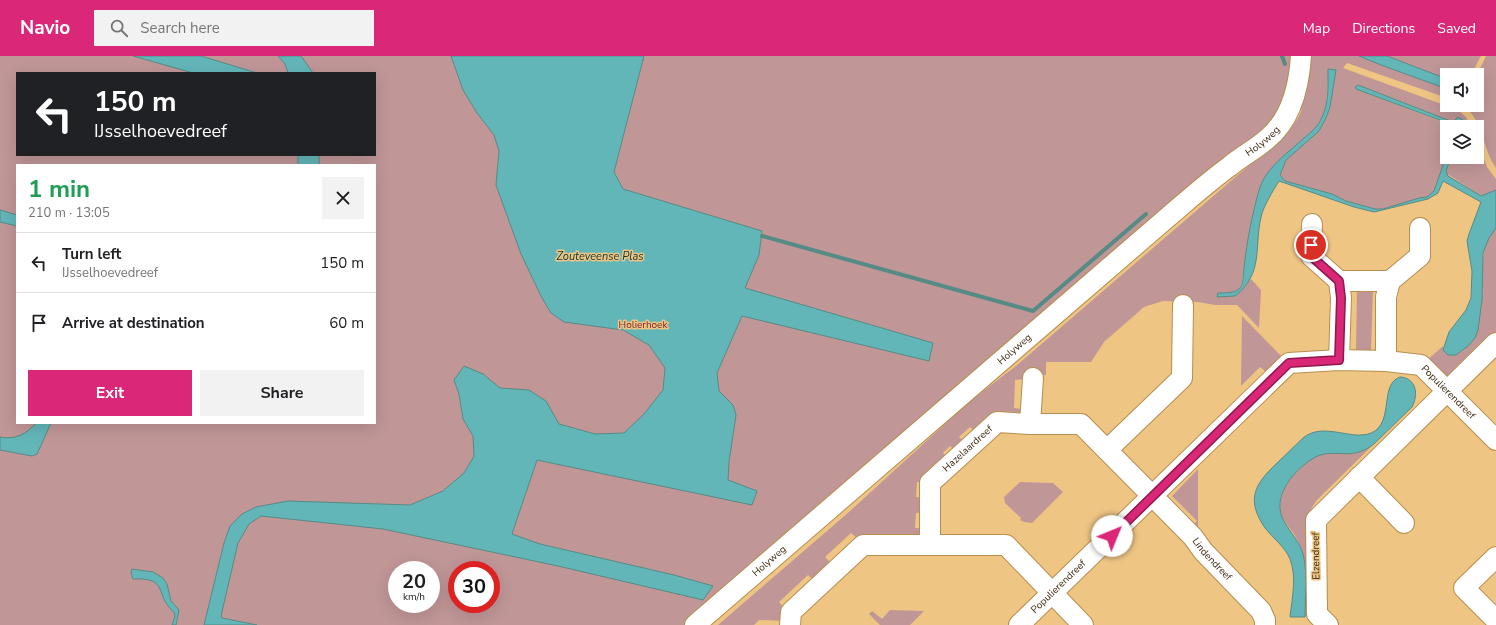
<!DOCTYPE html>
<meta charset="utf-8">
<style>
:root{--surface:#fff;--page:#f2f2f2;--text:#202124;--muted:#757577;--line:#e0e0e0;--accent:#db2777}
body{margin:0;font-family:"Nunito Sans",sans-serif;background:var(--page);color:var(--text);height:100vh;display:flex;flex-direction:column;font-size:15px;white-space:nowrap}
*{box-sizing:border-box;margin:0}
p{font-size:13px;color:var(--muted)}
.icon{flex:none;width:22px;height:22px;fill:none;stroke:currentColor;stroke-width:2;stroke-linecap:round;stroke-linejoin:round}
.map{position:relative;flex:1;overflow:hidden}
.drawer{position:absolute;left:16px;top:108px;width:360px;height:260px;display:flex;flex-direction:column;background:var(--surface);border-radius:0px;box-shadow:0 4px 16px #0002}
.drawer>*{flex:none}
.top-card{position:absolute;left:16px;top:16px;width:360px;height:84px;border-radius:0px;box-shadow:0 4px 16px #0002;background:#202124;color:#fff;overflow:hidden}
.controls{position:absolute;left:1440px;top:12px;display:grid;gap:8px}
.controls a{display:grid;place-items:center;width:44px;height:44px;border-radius:0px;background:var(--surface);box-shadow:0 4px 16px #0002;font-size:20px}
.speed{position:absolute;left:388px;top:505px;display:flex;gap:8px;font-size:20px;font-weight:700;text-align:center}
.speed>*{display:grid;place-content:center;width:52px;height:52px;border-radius:50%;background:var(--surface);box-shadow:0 4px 16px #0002;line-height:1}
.speed small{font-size:10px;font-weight:400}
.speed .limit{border:6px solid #d22;background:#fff;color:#111}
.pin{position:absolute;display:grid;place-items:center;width:34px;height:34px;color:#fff;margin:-17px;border:2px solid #fff;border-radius:50%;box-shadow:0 1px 4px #0007}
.me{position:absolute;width:44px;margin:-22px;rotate:45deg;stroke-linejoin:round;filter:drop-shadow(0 0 3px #0008)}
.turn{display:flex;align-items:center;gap:14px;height:84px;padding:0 12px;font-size:18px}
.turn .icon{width:52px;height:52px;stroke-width:2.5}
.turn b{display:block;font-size:28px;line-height:34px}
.round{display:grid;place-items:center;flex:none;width:42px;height:42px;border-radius:0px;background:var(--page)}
.overview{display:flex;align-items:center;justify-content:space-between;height:68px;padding:0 12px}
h1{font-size:24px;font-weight:700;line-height:30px;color:#1e9e55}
.cta{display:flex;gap:8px;margin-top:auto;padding:8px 12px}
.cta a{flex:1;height:46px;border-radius:0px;background:var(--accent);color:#fff;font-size:16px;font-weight:700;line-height:46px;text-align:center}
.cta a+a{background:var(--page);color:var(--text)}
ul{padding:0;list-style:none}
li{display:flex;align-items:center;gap:12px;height:60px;padding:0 12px;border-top:1px solid var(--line)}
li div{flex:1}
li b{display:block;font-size:15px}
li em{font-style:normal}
header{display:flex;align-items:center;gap:24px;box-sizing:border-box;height:56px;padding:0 20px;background:var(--accent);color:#fff}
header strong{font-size:19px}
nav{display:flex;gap:22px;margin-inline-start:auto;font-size:14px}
.search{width:280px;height:36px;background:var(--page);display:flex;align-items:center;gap:10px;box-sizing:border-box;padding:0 14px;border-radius:0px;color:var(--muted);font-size:15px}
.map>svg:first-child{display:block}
.green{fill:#c09697;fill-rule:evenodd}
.water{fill:#63b6b8;stroke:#568b85}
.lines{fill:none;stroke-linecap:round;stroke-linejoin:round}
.stream{stroke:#568b85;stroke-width:4}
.minor-casing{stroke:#b78e4e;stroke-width:22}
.minor{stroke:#fff;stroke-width:20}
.route-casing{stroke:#8e194d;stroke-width:10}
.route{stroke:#db2777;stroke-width:7}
.labels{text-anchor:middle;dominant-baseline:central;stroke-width:3;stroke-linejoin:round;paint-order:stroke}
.street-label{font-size:10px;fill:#39280d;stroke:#efc584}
.park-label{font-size:10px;fill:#75252e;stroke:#efc584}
.water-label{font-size:11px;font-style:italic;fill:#0a3435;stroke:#efc584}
</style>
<header>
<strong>Navio</strong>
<div class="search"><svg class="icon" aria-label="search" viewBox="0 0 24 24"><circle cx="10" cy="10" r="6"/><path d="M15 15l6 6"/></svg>Search here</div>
<nav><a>Map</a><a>Directions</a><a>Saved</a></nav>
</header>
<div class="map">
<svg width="1496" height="569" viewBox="0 0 1496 569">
<rect width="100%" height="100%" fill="#efc584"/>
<!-- green -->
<path class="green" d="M0,0H1360L1381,9L1447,33V42L1347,7L1343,12L1458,54L1466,61L1471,71H1461L1463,64L1454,66L1358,29L1356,32V33L1453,70L1454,71H1447V98L1434,135L1427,141L1419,142L1383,153H1375L1346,145L1332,138L1285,125L1280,119L1286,104L1319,75L1326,62L1330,51L1335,19L1328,26L1326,49L1322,62L1316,72L1282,102L1267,119L1255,148L1247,188L1242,226L1239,233L1232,236L1218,237L1239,236L1251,223L1261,234L1259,272L1237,249H1215L1198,246L1163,245L1144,251L1104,286L1091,306H1046V319H1024V323L1015,324L1014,352L1023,353V361L978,378L970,371L959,381L968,390L959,398L950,390L943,397L950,405L927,426H917L916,441L926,442V456L916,457L915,472L925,473L923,480L858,483L851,477L825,501L834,510L816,527L808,519L779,546L786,554L785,565L759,564L754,569H718L849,456L970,345L1016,310L1261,99C1276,86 1296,72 1302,53L707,569H0ZM17,17H375V99H17ZM17,109H375V367H17ZM397,514H431V548H397ZM457,514H491V548H457Z
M1387,0H1481L1471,19H1447V23Z
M1486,0H1496V112C1482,93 1484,63 1462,49H1477V19Z
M1477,86L1487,111L1496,123V134L1481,140L1446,117L1451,101H1477Z
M1496,172V277L1445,323L1425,306L1443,290V294L1456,299C1473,289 1478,277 1480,258C1480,253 1482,248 1482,243C1483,219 1478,191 1496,172Z
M1357,231H1373L1371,294H1356Z
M1242,260L1282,301L1266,316L1260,311L1241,330Z
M1375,387L1317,444L1311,453L1309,461V556L1305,561C1305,546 1307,521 1305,507C1303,497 1300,487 1294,478C1290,473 1285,467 1282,461C1274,438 1295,414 1312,403C1334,389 1350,408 1375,387Z
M1198,413V474L1191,471L1197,465L1172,440Z
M1020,426L1053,427L1063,436L1032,467L1024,466L1020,464L1021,462L1005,447L1004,441Z
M890,554L924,555L910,569H880L869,558L872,555L882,563Z"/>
<!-- water -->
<path class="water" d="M133,0H201L257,17H193Z
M278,0H301L313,17H288L285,8Z
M451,0H644L614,116L623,133L762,175L759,199L745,232L933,287L929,305L742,260L717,317L719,335L733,349L736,359L729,406L728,424L757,435L752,449L537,404L512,478L540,488L674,519L713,530L703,544L558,510L383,473L261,460L249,468L238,487L221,560L222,562L257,569H204L224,487L230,470L242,458L256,451L288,445L410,449L443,435L464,417L474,400L473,380L463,363L459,338L454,324L464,310L483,318L500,332L529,334L546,345L559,368L595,378L624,377L644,358L663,334L665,312L649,289L623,274L564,266L551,257L541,240L521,198L496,129L499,95L494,79L477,57L463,34Z
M1359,0H1387L1447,23V33L1381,9Z
M1328,13L1336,14L1330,51L1326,62L1319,75L1286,104L1280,119L1285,125L1332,138L1346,145L1375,153H1383L1419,142L1427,141L1434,135L1447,98V101H1451L1446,115L1448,120L1481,140L1496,134V172L1489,182L1483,197L1482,244L1478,274L1475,282L1468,290L1456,299H1448L1443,294L1449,276L1466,254L1471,242L1472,215L1467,185L1469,178L1481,146L1443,125L1438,137L1428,143L1374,156L1354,151L1279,125C1274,133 1263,151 1261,161C1254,192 1264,217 1235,240L1217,241L1218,237C1225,237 1234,237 1239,233C1244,228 1243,219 1244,212C1247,185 1252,158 1260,131C1267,111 1289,96 1304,82C1311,76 1319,70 1322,61C1329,47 1328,29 1328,13Z
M1358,29L1453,66L1458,61L1463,64L1461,71H1454L1453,69L1356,33L1355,31Z
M298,99H319V109H298Z
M0,154L17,159V170L0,166Z
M1400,321C1416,322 1419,338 1412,351L1375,387C1350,408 1334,389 1312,403C1295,414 1273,438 1282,461C1287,474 1299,483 1303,498C1308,515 1305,543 1305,561H1290C1292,542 1297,521 1290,503C1285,491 1273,482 1265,472C1246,444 1254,429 1276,408C1285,399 1294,391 1303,382C1325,364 1355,388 1375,375C1393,362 1380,328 1400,321Z
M36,367H51L37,398L32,400L0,394V381C16,384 26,378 36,367Z
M132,513L153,516L163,522L167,528L171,545L179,554L176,569H172L175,560L174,556C154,540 170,521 133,523L131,517Z"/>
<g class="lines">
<!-- stream -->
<path class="stream" d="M1282,0L1285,8
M762,180L1033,255L1146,158"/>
<!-- minor casing -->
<g class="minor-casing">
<g id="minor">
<path d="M1312,168L1311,200L1339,225L1341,242L1339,304"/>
<path d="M1339,225H1390"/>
<path d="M1386,305V241L1390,225L1420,200V172"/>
<path d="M1030,368L1033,322"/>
<path d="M1107,394L1182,322L1183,249"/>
<path d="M1359,421L1404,467"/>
<path id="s1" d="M930,489V427L997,366L1030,368H1081L1193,481L1203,495L1261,555L1265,564V569"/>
<path d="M1496,501L1464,532L1496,564"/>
<path id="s2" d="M695,569L1168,161C1188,144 1208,126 1230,110C1242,100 1256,93 1267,83C1292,63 1299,30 1301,0"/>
<path d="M790,569L791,556L863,489H1006L1083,569"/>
<path id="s3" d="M1019,569L1289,307L1339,304L1386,305L1421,309L1496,384"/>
<path d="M1328,569L1317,558L1316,464L1496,287"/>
</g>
</g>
<!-- minor -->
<use href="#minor" class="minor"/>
</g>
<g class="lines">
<!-- route casing -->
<g class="route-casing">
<path id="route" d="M1112,480L1289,307L1339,304L1341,242L1339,225L1311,200V189"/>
</g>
<!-- route -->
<use href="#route" class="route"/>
</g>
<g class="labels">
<!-- street labels -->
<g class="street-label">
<text stroke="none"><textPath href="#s2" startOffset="746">Holyweg</textPath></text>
<text stroke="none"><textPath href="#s2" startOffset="422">Holyweg</textPath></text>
<text stroke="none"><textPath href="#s3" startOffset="547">Populierendreef</textPath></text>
<text stroke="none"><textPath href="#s1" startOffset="113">Hazelaardreef</textPath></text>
<text transform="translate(1316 500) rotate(-91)">Elzendreef</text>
<text stroke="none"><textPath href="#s1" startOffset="425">Lindendreef</textPath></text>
<text stroke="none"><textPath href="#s2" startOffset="98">Holyweg</textPath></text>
<text stroke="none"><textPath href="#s3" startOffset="55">Populierendreef</textPath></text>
</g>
<!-- park labels -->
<g class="park-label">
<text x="643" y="269">Holierhoek</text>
</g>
<!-- water labels -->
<g class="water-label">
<text x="600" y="200">Zouteveense Plas</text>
</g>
</g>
</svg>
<div class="controls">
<a><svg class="icon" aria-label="sound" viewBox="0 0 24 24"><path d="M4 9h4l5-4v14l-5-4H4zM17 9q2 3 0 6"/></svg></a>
<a><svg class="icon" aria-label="layers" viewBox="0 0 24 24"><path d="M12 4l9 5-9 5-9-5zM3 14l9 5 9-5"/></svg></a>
</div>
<div class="speed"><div>20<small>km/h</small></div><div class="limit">30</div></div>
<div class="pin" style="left:1311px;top:189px;background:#d93025"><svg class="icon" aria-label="arrive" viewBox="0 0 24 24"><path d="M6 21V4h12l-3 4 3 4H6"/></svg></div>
<svg class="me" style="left:1112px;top:480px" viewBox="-20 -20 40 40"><circle r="19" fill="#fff"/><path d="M0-13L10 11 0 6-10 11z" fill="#db2777"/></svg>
<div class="top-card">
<div class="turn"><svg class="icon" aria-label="left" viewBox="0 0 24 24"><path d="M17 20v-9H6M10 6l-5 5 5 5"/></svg><div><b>150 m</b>IJsselhoevedreef</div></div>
</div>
<section class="drawer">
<div class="overview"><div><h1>1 min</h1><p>210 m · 13:05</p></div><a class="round"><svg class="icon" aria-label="close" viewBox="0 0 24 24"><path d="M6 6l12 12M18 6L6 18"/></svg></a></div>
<ul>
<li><svg class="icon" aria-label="left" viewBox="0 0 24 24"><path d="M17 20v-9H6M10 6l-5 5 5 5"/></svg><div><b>Turn left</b><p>IJsselhoevedreef</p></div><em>150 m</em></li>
<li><svg class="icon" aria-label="arrive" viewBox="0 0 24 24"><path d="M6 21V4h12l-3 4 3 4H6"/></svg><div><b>Arrive at destination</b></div><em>60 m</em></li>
</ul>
<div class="cta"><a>Exit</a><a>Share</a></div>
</section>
</div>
